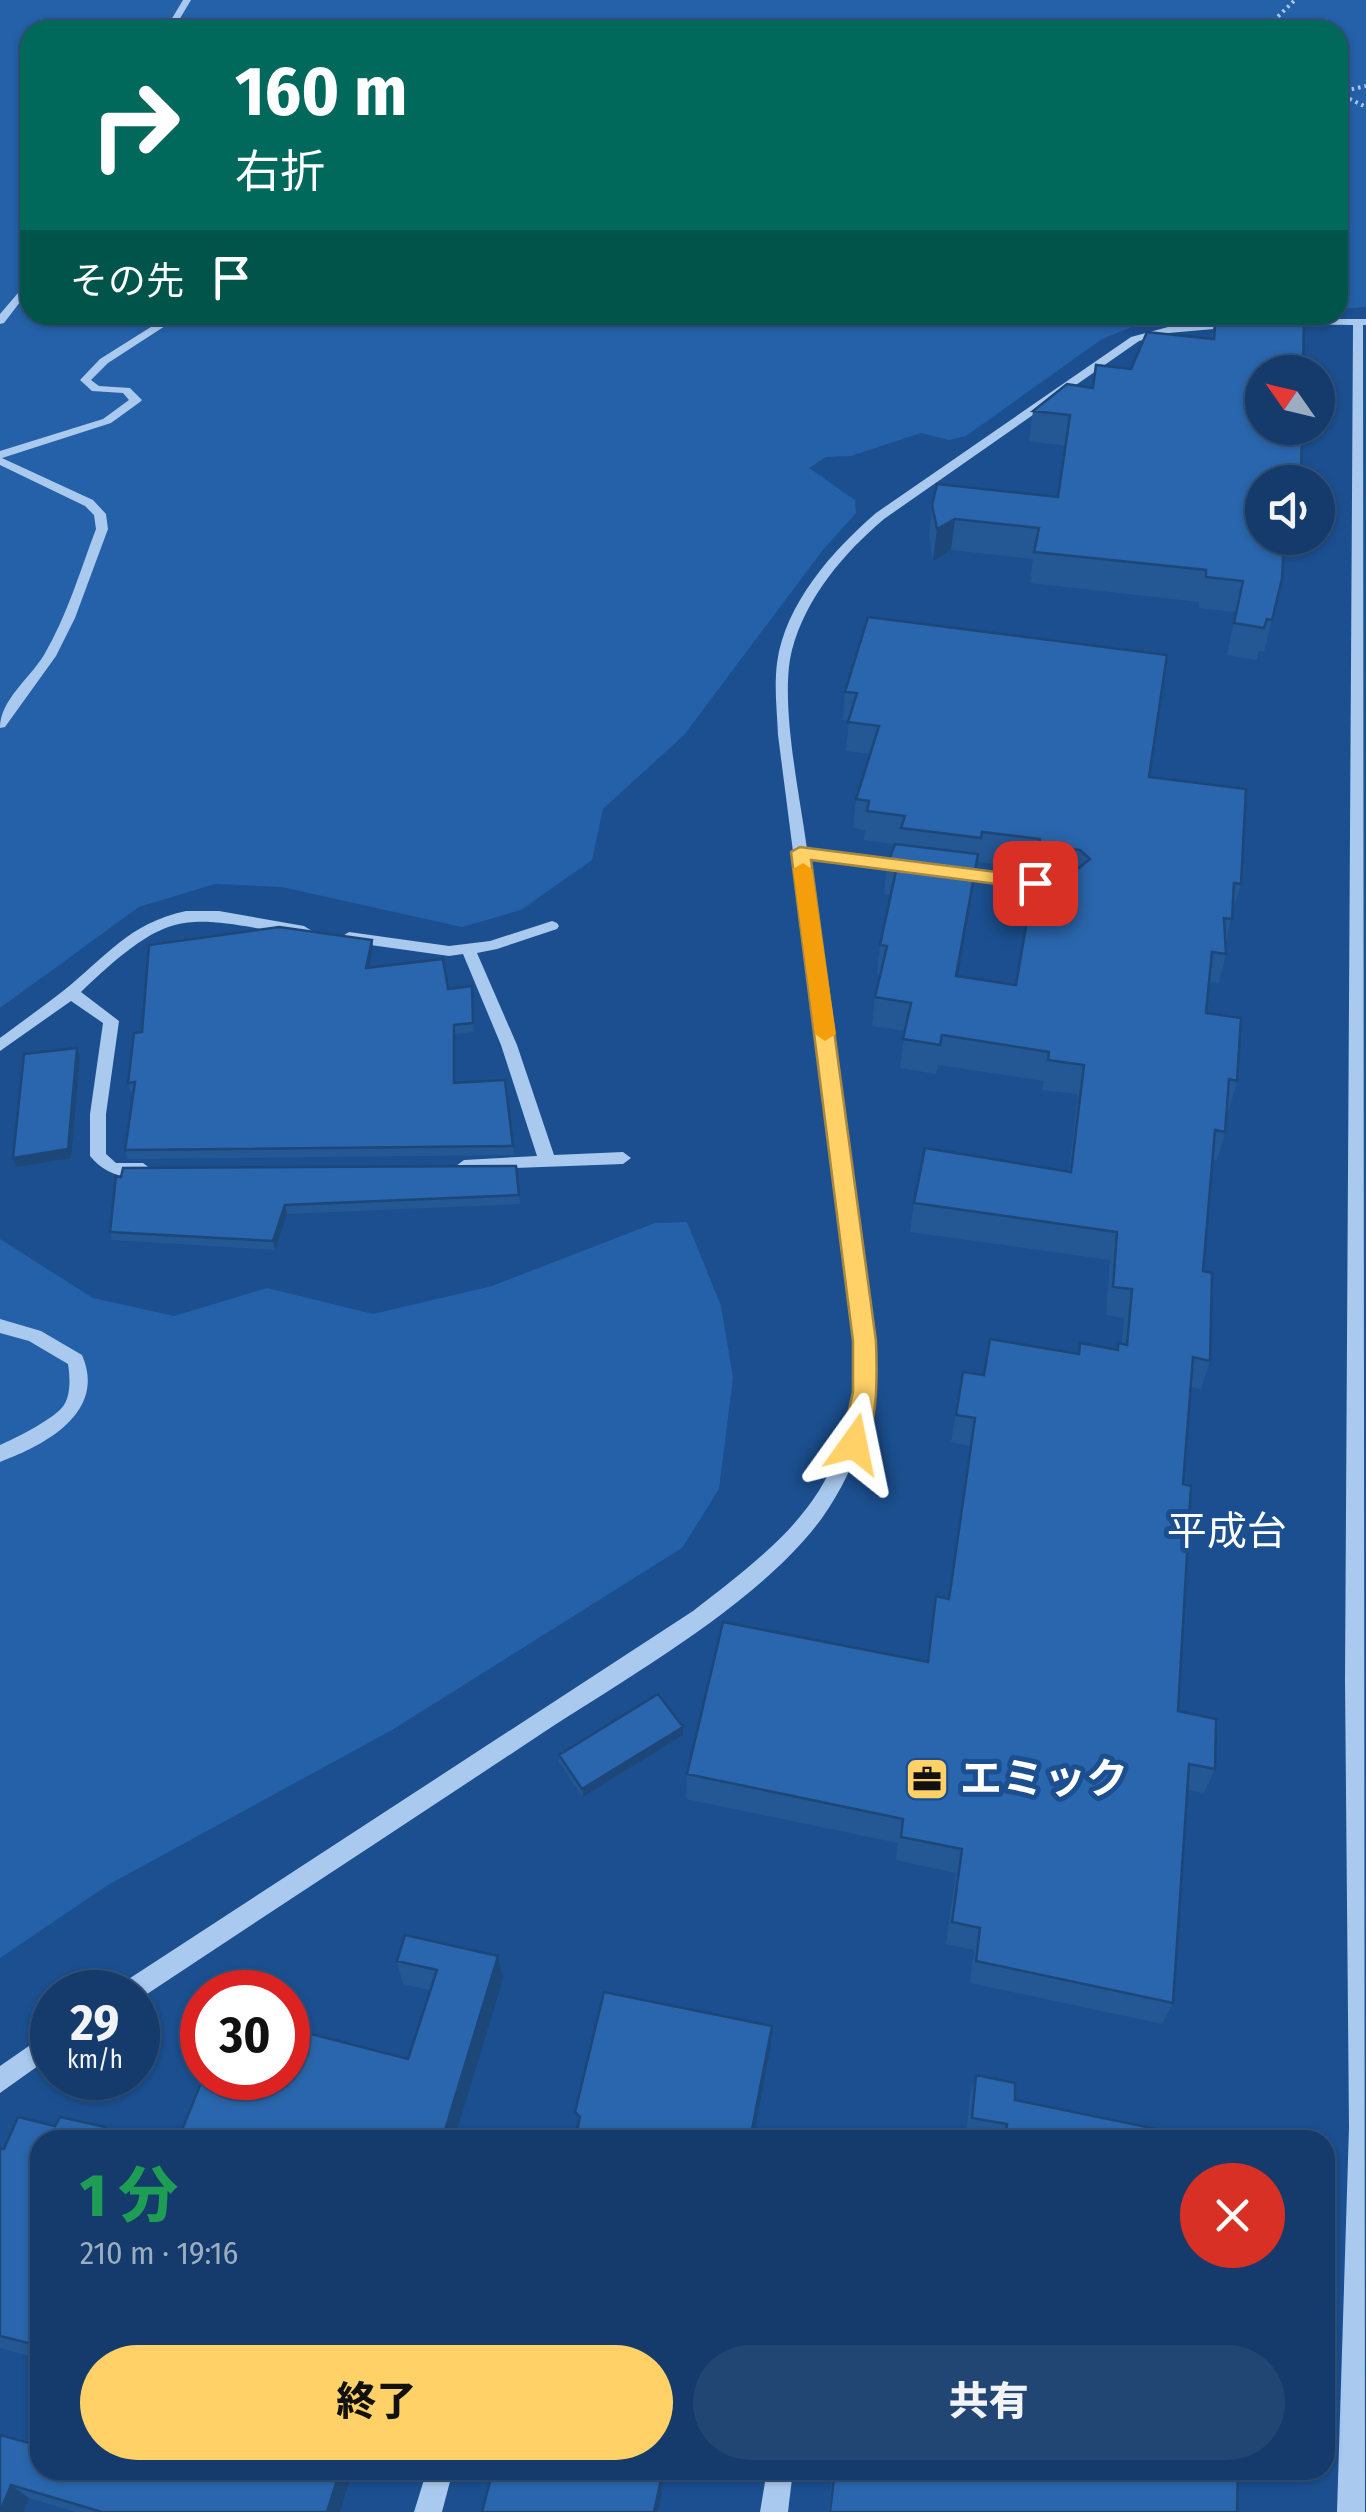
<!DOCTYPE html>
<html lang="ja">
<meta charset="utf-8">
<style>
:root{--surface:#143b6b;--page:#214673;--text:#f1f3f6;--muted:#9dadc1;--line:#33557e;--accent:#ffd166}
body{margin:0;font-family:"Fira Sans Condensed","Noto Sans JP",sans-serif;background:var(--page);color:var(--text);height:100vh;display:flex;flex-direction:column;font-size:38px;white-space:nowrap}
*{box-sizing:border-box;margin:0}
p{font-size:32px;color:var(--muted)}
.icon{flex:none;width:55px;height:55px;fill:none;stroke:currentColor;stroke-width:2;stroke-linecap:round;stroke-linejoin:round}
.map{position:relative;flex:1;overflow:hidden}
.sheet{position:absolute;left:30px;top:2130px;width:1305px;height:350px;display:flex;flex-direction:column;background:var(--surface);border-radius:30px;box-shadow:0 2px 8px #0004,0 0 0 2px var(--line)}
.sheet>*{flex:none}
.guide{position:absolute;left:20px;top:20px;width:1328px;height:305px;border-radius:30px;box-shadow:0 2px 8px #0004,0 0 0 2px var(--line);background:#00695c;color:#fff;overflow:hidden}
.needle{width:65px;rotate:304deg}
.buttons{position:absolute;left:1245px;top:355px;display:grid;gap:20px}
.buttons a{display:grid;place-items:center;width:90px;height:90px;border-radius:50%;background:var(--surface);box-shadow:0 2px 8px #0004,0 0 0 2px var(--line);font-size:50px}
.speed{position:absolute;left:30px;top:1970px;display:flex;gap:20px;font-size:50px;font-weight:700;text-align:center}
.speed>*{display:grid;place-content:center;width:130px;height:130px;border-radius:50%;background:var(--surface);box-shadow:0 2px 8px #0004,0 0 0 2px var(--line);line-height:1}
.speed small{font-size:25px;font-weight:400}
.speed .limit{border:15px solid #d22;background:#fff;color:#111}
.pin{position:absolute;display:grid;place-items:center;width:85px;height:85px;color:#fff;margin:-42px;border-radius:20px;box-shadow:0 5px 15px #0006}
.me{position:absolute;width:110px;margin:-55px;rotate:12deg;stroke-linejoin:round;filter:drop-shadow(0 0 8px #0008)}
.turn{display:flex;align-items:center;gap:35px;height:210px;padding:0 50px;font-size:45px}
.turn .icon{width:130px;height:130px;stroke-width:2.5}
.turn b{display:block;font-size:70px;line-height:85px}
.then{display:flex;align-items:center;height:95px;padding:0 50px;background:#0003;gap:20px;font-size:38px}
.round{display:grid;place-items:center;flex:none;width:105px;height:105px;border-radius:52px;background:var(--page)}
.head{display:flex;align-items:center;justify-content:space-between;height:170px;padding:0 50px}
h1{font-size:60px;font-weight:800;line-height:75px;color:#1e9e55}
.primary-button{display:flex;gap:20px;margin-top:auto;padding:20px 50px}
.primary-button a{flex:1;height:115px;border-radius:60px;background:var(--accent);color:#111;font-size:40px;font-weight:800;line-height:115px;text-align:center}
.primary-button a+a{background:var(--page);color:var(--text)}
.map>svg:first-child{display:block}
.green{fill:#2461a8}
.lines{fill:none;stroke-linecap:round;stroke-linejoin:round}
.path{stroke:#a9c9ee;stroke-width:4;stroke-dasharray:2.5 4;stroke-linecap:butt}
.minor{fill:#a9c9ee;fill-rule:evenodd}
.wall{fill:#245895;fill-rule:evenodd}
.shaded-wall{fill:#1d4779}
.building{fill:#2a66ad;stroke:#1d4779;stroke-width:2.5}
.route{fill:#ffd166;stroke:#a68842;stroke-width:2.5}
.slow{fill:#f59e0b}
.labels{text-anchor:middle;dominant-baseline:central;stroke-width:10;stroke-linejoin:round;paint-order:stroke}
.quarter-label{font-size:40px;fill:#fff;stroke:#1b4f8f}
.near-poi-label{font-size:42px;font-weight:bold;fill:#fff;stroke:#1b4f8f;text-anchor:start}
</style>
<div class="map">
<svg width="1366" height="2512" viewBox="0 0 1366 2512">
<rect width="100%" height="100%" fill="#1b4f8f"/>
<!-- green -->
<path class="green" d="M0,0H1366V307L1338,309V30H30V315H1246L1140,324L1102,339L966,436L949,440L921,433L851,456L826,457L809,468L855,500L856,513L822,551L684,735L603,809L592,860L521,910L462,927L282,887L215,884L139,907L0,1008Z
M687,1222L721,1306L733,1378L719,1489L682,1548L392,1730L108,1885L0,1958V1239L93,1298L174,1316L267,1288L373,1314L492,1286L655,1223Z"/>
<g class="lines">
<!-- path -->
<path class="path" d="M1264,30L1295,0
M1339,92L1366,86
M1338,93L1366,107"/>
<!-- minor -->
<path class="minor" d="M183,0H191L173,30H165Z
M30,279V289L4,323L0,324V314Z
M170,315H182L108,363L91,380L99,386L130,388L142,400L140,402L111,423L2,458L93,500L106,514L108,529L75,618L56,656L5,727L0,728C0,700 30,678 44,655C67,616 80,571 96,529L94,515L85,506L0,465V451L103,419L129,400L123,393L92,391L80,380L100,359Z
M1284,319H1366V325H1363L1365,2512H1337L1349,2127L1345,1680L1353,325L1280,324L1279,322Z
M1233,322L1238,325L1237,327L1168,333L1139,341L884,519C844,553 806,597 792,650C779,700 800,796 807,849L909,860L916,865L909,870L809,858L874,1341C874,1408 861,1463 822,1518C760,1603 629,1676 541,1734C407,1823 272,1911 138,2000V1992H118L121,1984L693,1611C800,1529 854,1483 856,1341L778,735C777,711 774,687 777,663C785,604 832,551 876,513L1131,337L1168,327Z
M955,867L1058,881L1065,886L1058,891L950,875L948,872Z
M186,911H219L304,926L312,931L304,936C183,917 175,903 81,992L119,1021L106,1114V1154L116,1163H143L151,1169C132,1185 104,1174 90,1156V1114L103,1023L71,1001L0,1051V1038C21,1022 43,1007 63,991C106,957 129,923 186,911Z
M552,921L557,923L559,926L557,929L497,949L477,953L517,1045L554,1155L623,1152L631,1158L623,1164L458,1170L456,1166L464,1160L537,1156L501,1045L463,954L449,956L349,942L341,937L349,932L449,946L490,941Z
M0,1319L41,1331L82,1355C107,1412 46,1445 0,1462V1445C14,1439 56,1418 64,1405C71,1394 70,1376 68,1364L29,1341L0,1333Z
M52,2030V2056L0,2093V2066Z
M427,2470H453L442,2512H414Z
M767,2470H793L788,2512H760Z"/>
</g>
<!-- wall -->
<path class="wall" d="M1216,315L1262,482L1282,579L1264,652L1259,651L1256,660L1227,655L1236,612L1199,608V602L1030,583L1033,559L951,550L933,561L929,537L932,505L1058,497L1066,446L1029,441L1033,411L1092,388L1096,365L1131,369L1211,339Z
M868,617L1149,777L1241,884L1232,913L1226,942V954L1219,983L1209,982L1206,1013L1237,1081L1229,1110L1227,1109L1225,1132L1217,1161L1213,1160L1203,1271L1210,1361L1201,1389L1191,1387L1183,1484L1178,1711L1215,1769L1204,1793L1187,1790L1173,2003L1162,2024L970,1983L974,1950L946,1944L956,1873L896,1860L898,1843L686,1799L687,1774L926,1662L936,1596L948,1598L970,1446L951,1442L963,1372L983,1375L1078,1354L1080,1343L1117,1350L1118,1343L1122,1344L1124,1318L1106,1315L1110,1260L910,1232L914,1203L1069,1171L1078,1094L1042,1090L1044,1081L938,1065L936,1074L900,1068L905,1031L872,1026L875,997L880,975L877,974L880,945L891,895L884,894L887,865L894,844L864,840L865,830L853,828L856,799L870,754L846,751L849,721L843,720L845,692ZM978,862L1035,868L1016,985L958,976Z
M372,940L373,949L369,967L448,989L472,986L474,1032L455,1034V1083L505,1080L514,1155L128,1159L125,1150L134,1092H131L128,1083L142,1032Z
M516,1166L520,1204L287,1214L275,1250L112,1240L110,1232Z
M683,1735L583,1797L559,1762V1755Z
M397,1961L503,1979L408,2059L430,1990L403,1984Z
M976,2075L1015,2100L1210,2140H980L966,2137L970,2095Z
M40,2140V2359L0,2348V2148L4,2149Z
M0,2435L40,2470H353L340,2512H75L29,2498L0,2512Z
M833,2470H1238L1237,2512H828Z"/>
<!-- shaded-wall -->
<path class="shaded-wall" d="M955,519L951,550L933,561L937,529Z
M978,854L974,884L953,1005L956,976Z
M372,940L373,949L367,977L366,968Z
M77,1048L80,1057L71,1158L17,1167L13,1158Z
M285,1205L287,1214L275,1250L273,1241Z
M683,1727V1735L583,1797L582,1789Z
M498,1956L503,1979L454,2140H442Z
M772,2026L770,2050L753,2140H750Z
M105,2127L113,2140L100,2139Z
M340,2470H353L340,2512H327Z
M663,2470H666L658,2512H654Z
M11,2485L29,2498L24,2512H1Z"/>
<!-- building -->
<path class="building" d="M1216,315L1304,316L1303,372H1262V428H1302L1301,482H1262V538H1284L1282,579L1272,620L1267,619L1264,628L1234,623L1243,581L1206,577V570L1034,552L1039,528L955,519L937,529L932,505L937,484L1058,497L1070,415L1033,411L1067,384L1093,388L1096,365L1131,369L1147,332L1214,339Z
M868,617L1167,655L1149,777L1246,789L1241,884L1234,883L1232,919L1224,918L1226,954L1212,952L1206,1013L1241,1018L1237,1081L1229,1079L1225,1132L1215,1130L1203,1271L1212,1273L1210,1361L1193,1357L1183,1484L1191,1486L1178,1711L1216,1719L1215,1769L1189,1764L1173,2003L976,1961L980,1928L952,1922L962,1849L901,1837L903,1819L687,1774L723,1622L928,1662L936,1596L949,1599L975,1418L956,1415L963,1372L984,1375L990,1339L1079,1354L1080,1343L1118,1350V1343L1127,1345L1132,1289L1113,1287L1117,1232L914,1203L925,1148L1071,1172L1084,1065L1048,1060L1049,1052L942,1035L940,1045L903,1039L911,1003L875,997L887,946L880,945L897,866L887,865L895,844L978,854L956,976L1016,985L1037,862L1079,868L1090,859L1080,850L1039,845L1040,839L982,832L981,838L901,828L905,816L867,811L869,801L856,799L879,726L848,722L857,693L845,692Z
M279,927L372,940L366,968L443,959L448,989L472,986L473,1023L454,1025V1083L505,1080L513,1146L125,1150L135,1082L128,1083L134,1033L142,1032L149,945Z
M77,1048L68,1149L13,1158L24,1054Z
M516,1166L519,1195L285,1205L273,1241L110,1232L116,1176L121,1177L123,1168Z
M658,1694L683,1727L582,1789L559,1755Z
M405,1935L498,1956L442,2140H178L203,2078H288V2028L408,2059L437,1970L397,1961Z
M604,1992L772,2026L750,2140H575L580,2117L575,2112Z
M976,2075L1015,2083V2100L1210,2140H1005L1007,2124L972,2118Z
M18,2117L55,2126L60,2117L105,2127L100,2139L105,2140H40V2346L0,2336V2148L4,2149Z
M0,2435L40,2446V2470H340L327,2512H102L11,2485L0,2512Z
M493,2470H663L654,2512H482Z
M835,2470H1238L1237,2512H830Z"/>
<!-- route -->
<path class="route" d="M800,847L1035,877L1045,883L1035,889L811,860L876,1341C877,1365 880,1445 854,1454L841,1444L853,1392V1341L791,852Z"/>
<!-- slow -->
<path class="slow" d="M803,863L812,869L836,1034L825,1041L815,1034L793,869Z"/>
<!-- icons -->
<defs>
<g id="office-square" transform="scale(2.25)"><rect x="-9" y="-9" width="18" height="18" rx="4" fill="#ffd166" stroke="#1b4f8f"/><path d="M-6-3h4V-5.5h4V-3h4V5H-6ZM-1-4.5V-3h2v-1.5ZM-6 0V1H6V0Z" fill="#111"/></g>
</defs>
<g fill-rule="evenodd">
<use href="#office-square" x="927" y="1779"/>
</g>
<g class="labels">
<!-- quarter labels -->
<g class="quarter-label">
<text x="1227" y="1532">平成台</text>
</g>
<!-- near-poi labels -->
<g class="near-poi-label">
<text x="960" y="1779">エミック</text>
</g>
</g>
</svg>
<div class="buttons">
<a><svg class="needle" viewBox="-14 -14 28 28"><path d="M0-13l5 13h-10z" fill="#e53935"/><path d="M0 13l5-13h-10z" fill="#9dadc1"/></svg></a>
<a><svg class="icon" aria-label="sound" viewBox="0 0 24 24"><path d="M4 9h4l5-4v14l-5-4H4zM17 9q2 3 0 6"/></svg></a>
</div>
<div class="speed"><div>29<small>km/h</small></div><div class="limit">30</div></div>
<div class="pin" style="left:1035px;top:883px;background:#d93025"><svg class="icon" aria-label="arrive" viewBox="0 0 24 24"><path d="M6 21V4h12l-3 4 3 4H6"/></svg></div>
<svg class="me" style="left:854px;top:1444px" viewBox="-20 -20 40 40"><path d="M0-17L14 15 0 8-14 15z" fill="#ffd166" stroke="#fff" stroke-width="4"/></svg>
<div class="guide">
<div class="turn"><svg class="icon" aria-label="right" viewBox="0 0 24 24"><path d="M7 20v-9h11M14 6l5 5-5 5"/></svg><div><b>160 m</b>右折</div></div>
<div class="then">その先<svg class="icon" aria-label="arrive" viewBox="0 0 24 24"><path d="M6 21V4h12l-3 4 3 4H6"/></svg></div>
</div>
<section class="sheet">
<div class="head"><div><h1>1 分</h1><p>210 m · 19:16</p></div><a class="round" style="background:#d93025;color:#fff"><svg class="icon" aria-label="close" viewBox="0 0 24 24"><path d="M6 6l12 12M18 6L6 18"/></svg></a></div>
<div class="primary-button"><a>終了</a><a>共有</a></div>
</section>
</div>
